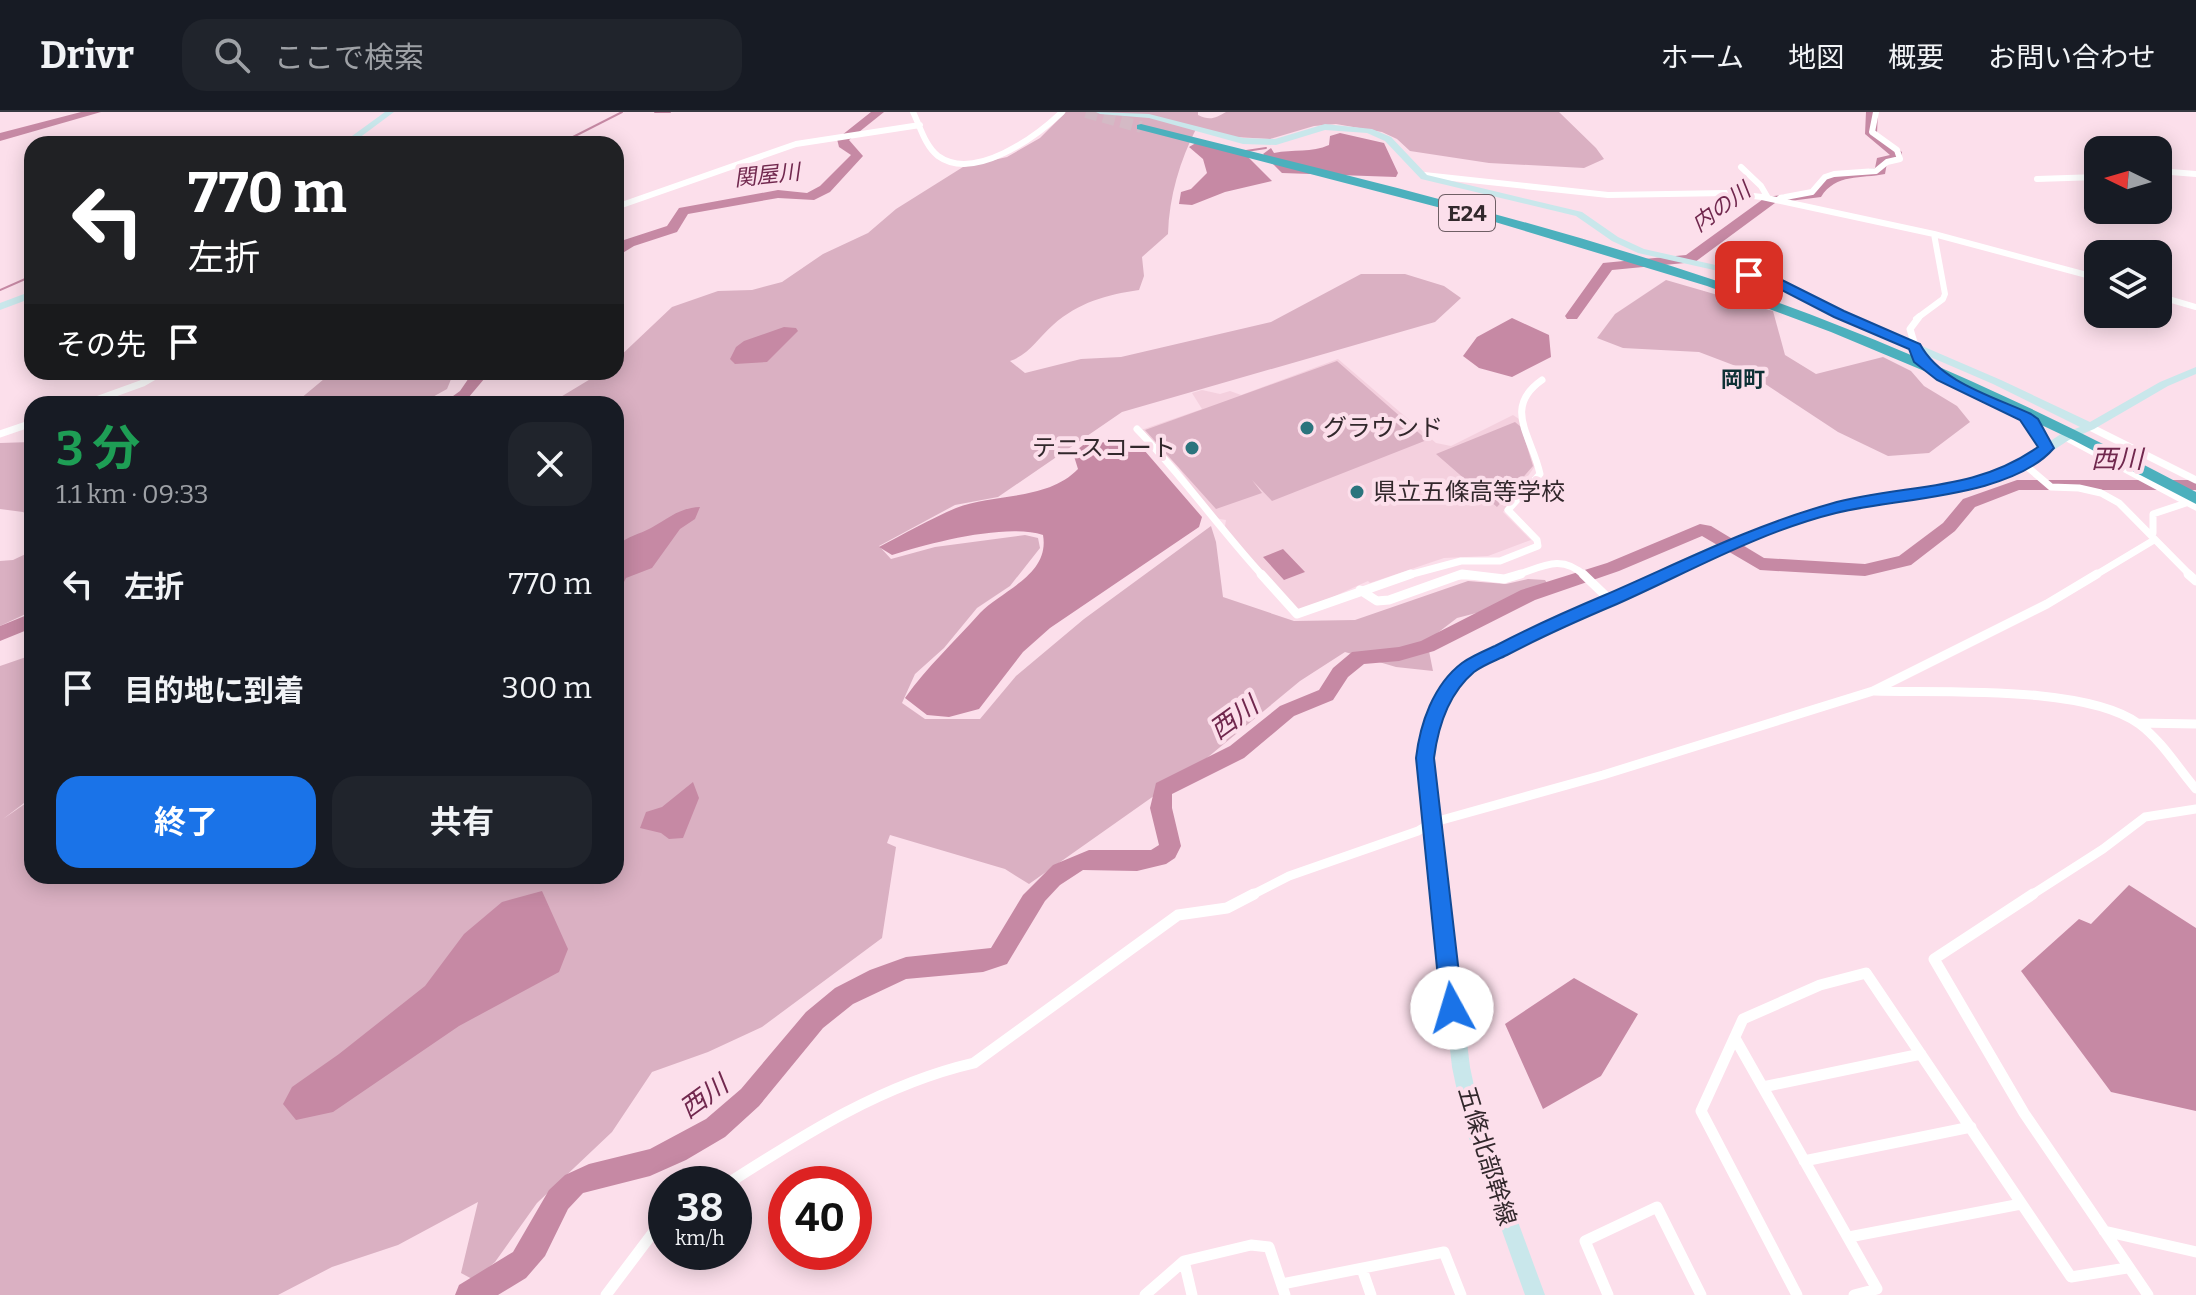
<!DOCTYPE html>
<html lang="ja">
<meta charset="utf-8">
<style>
:root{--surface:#171b24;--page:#20242c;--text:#f1f3f6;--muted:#9ea1a6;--line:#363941;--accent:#1a73e8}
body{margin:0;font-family:Bitter,"Noto Sans JP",serif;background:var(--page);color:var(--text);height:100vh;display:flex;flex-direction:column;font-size:30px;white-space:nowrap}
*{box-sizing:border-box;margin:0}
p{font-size:26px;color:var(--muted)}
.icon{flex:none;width:44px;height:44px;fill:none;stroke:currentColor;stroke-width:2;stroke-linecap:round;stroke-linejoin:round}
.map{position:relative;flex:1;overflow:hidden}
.details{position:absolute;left:24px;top:284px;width:600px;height:488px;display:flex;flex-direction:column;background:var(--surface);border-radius:24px;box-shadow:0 4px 20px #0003}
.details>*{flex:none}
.top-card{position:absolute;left:24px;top:24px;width:600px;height:244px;border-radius:24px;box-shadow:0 4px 20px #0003;background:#202124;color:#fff;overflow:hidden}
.needle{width:52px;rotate:275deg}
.buttons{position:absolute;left:2084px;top:24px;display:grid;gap:16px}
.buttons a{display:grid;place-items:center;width:88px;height:88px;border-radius:16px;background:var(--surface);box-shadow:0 4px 20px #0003;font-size:40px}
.speed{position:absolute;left:648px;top:1054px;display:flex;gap:16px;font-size:40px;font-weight:700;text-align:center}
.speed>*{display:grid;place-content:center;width:104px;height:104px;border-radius:50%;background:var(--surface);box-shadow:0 4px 20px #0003;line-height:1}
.speed small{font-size:20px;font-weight:400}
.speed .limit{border:12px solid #d22;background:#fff;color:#111}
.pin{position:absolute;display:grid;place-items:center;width:68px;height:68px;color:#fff;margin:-34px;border-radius:16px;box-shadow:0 4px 12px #0006}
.me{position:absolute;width:88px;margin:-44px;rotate:354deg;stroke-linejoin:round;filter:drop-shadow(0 0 6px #0008)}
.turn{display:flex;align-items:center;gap:28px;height:168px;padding:0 32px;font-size:36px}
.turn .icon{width:104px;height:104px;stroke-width:2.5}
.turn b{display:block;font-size:56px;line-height:68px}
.then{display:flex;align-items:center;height:76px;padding:0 32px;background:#0003;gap:16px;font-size:30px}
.round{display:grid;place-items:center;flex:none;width:84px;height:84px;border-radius:24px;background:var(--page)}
.summary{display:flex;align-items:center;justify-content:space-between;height:136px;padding:0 32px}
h1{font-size:48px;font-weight:700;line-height:60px;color:#1e9e55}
.action{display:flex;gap:16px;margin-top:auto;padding:16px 32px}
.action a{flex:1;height:92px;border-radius:24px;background:var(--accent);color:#fff;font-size:32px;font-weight:700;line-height:92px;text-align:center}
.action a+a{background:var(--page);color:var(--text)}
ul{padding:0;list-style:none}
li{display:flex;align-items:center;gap:24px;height:104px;padding:0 32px}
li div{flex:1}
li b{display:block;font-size:30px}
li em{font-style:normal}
header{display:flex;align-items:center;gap:48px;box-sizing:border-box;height:112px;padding:0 40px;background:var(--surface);border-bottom:2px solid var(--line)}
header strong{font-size:38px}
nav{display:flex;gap:44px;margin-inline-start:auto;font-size:28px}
.search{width:560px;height:72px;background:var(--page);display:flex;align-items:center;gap:20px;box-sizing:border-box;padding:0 28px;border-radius:24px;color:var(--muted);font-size:30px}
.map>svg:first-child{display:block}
.built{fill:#f4d0de}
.green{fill:#dab0c2}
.water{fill:#c689a4}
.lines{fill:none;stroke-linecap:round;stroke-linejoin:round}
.stream{stroke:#c689a4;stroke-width:2}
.river{fill:#c689a4;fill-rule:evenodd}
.highway-tunnel{stroke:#d4bac5;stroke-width:12;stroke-dasharray:12 6;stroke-linecap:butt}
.street-far3{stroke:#fff;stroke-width:6}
.street-far2{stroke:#fff;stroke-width:7}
.street-far1{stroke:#fff;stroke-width:9}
.street{stroke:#fff;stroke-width:11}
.secondary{fill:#c9e7eb;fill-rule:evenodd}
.highway{fill:#4cb0bd;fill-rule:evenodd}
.route{fill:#1a73e8;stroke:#114b97;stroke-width:2}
.poi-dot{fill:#2b747d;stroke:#fcdfeb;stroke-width:3}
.labels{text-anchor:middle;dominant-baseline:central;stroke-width:8;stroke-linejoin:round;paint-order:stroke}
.far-water-label{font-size:22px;font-style:italic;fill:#71284e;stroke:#fcdfeb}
.shield{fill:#fcdfeb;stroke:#6f5f65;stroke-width:2}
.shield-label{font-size:22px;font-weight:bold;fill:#32282c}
.far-neighbourhood-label{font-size:22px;font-weight:bold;fill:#0e3135;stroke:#fcdfeb}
.poi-label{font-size:24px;fill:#32282c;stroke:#fcdfeb;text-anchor:start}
.street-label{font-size:24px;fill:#32282c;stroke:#fcdfeb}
.water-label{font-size:26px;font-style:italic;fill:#71284e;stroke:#fcdfeb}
</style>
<header>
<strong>Drivr</strong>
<div class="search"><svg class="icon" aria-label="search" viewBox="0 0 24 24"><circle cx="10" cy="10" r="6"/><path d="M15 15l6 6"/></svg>ここで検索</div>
<nav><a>ホーム</a><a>地図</a><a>概要</a><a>お問い合わせ</a></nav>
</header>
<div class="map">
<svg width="2196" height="1183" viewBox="0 0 2196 1183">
<rect width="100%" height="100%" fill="#fcdfeb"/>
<!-- built -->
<path class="built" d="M1338,247L1436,331L1451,334L1513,303L1519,307L1535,354L1503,400L1531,428L1488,444L1444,446L1370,471L1368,469L1304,498L1296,497L1231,425L1225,414L1226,408L1215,406L1178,355L1141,318L1202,297L1192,281L1202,278L1220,282L1230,279L1241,283Z"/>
<!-- green -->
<path class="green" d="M1066,0H1198V3C1210,9 1216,6 1226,0H1559L1596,36L1604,47L1584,56L1489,51L1410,39L1397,27L1382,20L1336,12L1314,14L1270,27L1235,25L1197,15C1180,48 1169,85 1168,122L1142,145L1144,164L1139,178C1106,183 1079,190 1053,213C1037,227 1030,242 1010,249L1025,261L1081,247L1121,245L1271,210L1361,162H1405L1444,174L1461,186L1435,210L1122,300L998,385L955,393L879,434L891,447L935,435L1025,423L1038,426L1040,436L1010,474L977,496L944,536L915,562L902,591L925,607H980L1016,564L1084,507L1211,414L1216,430L1223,485L1294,509L1355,508L1468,469L1506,472L1528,467L1545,468L1551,477L1527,488L1457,506L1427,529L1433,559L1396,555L1345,540L1300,569L1202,650L1029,772L1005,757L890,723L887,731L896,735L882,826L762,915L708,940L652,960L612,1020L537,1091L495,1150L474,1168L461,1161L478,1090L398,1133L332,1155L278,1183H0V554L32,543V685L3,707L32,687V764H616V292H555L554,289L602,260H616V248L672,195L718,179L752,178L782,170L823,142L868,121L896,97L963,55L1007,45L1040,26Z
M1666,168L1773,199L1785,243L1816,262L1883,245L1911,259L1924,274L1957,294L1970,310L1929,341L1888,344L1838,320L1741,256L1699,240L1623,236L1597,226L1615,202Z
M1337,249L1427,328L1272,389L1252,368L1262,381L1216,397L1145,318Z
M300,260H454L447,277L420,292H294L324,267Z
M1515,310L1521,315L1533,354L1497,395L1436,342Z
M32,330V406L23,400L0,397V331Z
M32,439V499L0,514V449L13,448Z"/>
<!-- water -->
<path class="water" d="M1340,21L1384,31L1398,61L1396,65L1282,61L1263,42L1271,36L1274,41C1293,37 1312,41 1329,33L1330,24Z
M1201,28L1241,38L1272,69L1225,80L1192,93L1179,92L1181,80L1191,77L1207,61L1203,47L1189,35Z
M1512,206L1549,223L1551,245L1512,265L1479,256L1463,244L1477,225Z
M784,215L796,216L798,219L767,250L735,252L730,247L736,235L744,229Z
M1087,330L1138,331L1202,405L1199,415L1050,516L1023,540L979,597L949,605L927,603L905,586C927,555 955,529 980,501C1002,478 1050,463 1043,423C1006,411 930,431 892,443L879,435C904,422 930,407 956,396C994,381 1047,389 1078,357L1073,341Z
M700,395L695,407L680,417L652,456L626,466L616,486V434C630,423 638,423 651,416C669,406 679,396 700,395Z
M1283,437L1305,460L1284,468L1263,445Z
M693,670L699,686L683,726L669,727L661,721L640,716L646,700L662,695Z
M2129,773L2196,816V999L2111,980L2021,859L2079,807L2091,812Z
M542,779L568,837L559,860L459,914L333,1000L296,1008L283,992L292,975L339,942L425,874L464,822L502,790Z
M1574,866L1638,902L1601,964L1543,997L1505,912Z"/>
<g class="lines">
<!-- stream -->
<path class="stream" d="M655,0H670
M533,32L571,26L622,0
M1246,39L1266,36
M0,178L32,164"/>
<!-- river -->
<path class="river" d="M81,0H101L0,29V21Z
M871,0H884L849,28L863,44L830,80L814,88L778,86L688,102L677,120L634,134L616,145V134L624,128L667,114L679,96L778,78L807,81L820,74L851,43L839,35L837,27Z
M1866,0H1878L1877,21L1902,40L1901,48L1887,51L1885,62C1861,67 1836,61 1821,85L1775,91L1695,150L1612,158L1577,207H1567L1565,204L1603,151L1686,143L1766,85L1812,79C1827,57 1851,60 1875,56L1877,46L1890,43L1865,22Z
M473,260H490L463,292H442L460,279Z
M2017,368H2196V378H2019L1975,395L1955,419L1911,453L1865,464L1760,458L1702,424L1619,459L1535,488L1434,539L1399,549L1364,552L1348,565L1333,588L1294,604L1244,646L1172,682V696L1181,734L1175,746L1166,752L1137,759L1083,758L1060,773L1045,789L1007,852L983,860L906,867L853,892L823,916L759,994L725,1025L686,1048L650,1064L583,1081L568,1097L545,1144L526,1166L498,1183H455L459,1173L513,1140L549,1078L565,1063L589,1052L650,1037L706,1007L741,977L806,900L835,876L870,858L906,845L991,836L1023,783L1053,753L1089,738H1151L1159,733L1150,696L1156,671L1230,634L1280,594L1319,578L1333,556L1352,540L1399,535L1421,529L1521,478L1607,451L1700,412L1711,414L1764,446L1865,452L1899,444L1943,411L1963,387Z
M32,501V516L0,529V514Z"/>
<!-- highway-tunnel -->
<path class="highway-tunnel" d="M1086,0L1141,15"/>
<!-- street-far3 -->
<path class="street-far3" d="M913,0C920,14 925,34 938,44C974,70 1036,25 1062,0
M1741,55L1761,74L1768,86
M2158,59L2196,62
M1424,63L1608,83L1727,81L1762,85L1934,122L2098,166
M2037,67L2098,65
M1780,86L1812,80L1825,65L1834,62L1876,59L1887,50L1900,47L1897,38L1872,20L1876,0
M616,95L796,32L920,13
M2158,184L2196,195
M1916,207L1943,187L1945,182L1934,122"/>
<!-- street-far2 -->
<path class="street-far2" d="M1919,205L1910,217L1919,247L1926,253
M1941,264L2025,305L2047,336
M85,292L143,271L162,260
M2090,315L2196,368
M1137,317C1182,363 1219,416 1263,464
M0,322L32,311
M2065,325L2196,395
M2024,352L2051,375L2079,376L2101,381L2119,391L2191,464
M2153,421V402L2189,390
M1405,464L1461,449H1500L1538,434L1537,428L1508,398L1540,362C1532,324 1502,296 1542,268
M1457,464H1478
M1514,464C1542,455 1561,441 1585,464
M2094,464L2154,428"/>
<!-- street-far1 -->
<path class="street-far1" d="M1261,462L1297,502L1411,462
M1583,462L1610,488
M2188,462L2196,469
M1360,478L1377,489L1389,488L1462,462L1504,467L1521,462
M1874,579C1941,581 2086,573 2139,612C2162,629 2178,656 2196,677
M2138,611L2196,612
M1250,784L1289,764L1418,719L1431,711L1603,663L1873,579L2047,492L2097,462
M2030,784L2103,737L2145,705L2196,697"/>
<!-- street -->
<path class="street" d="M2033,782L1934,847L2024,1001L2148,1183
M1736,928L1877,1177L1854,1183
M1763,975L1921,942
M1804,1049L1971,1015
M727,1072C805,1022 883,972 974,951L1178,803L1227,796L1254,782
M2104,1119L2196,1140
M1849,1125L2021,1092
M1184,1149L1192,1183
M1362,1157L1371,1183
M1282,1172L1444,1140L1461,1183
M606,1183L655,1118L666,1111
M1145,1183L1184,1149L1251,1133L1269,1135L1285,1183
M1608,1183L1585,1129L1657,1095L1701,1183
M1797,1183L1701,999L1743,907L1820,873L1866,861L2071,1165L2127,1156"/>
<!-- secondary -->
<path class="secondary" d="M385,0H394L351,32H341Z
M1096,0L1149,2L1243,26L1275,27L1325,12L1372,17L1391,25L1427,63L1582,100L1618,125L1644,137L1778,167L1843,200L2001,268L2090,310L2160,270L2196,255V262L2168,274L2094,317L2069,328L2028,355L1945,383L1836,400L1770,422L1720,440L1525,530L1473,560L1459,574L1449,587L1435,619L1432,646L1470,955L1482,1012L1545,1183H1525L1464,1012L1452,955L1418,646L1421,619L1436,585L1449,566L1463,552L1515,524L1712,434L1834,392L1943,375L2020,349L2061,322L2080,315L1993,272L1835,204L1772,171L1638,141L1612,129L1576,104L1421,67L1385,29L1367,21L1325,18L1276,33L1243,32L1149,6L1100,2Z
M32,179V186L0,198V191Z"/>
<!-- highway -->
<path class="highway" d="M1141,12C1333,60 1526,105 1714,168C1881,224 2041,297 2196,380V392L2073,328L1953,271L1831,220L1707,174L1495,110L1137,17V13Z"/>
</g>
<!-- route -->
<path class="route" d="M1749,159L1780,167L1844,199L1920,232C1940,270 1992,284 2031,302L2038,307L2054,336C2011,386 1895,386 1836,401C1759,420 1689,460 1617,492C1579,508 1543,524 1507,543C1497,548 1483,553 1474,560C1448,582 1438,615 1434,646L1463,896L1460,903L1452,906L1444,903L1441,896L1416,646C1420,612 1433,573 1462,551C1472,544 1484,539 1495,534C1531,515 1567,499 1605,483C1679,451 1751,414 1830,392C1903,371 1971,382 2038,335L2020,308L1937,268L1914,250L1909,237L1834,205L1770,172L1745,165V160Z"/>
<!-- markers -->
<g class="poi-dot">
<circle cx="1307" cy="316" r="8"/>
<circle cx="1192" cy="336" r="8"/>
<circle cx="1357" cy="380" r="8"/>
</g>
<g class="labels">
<!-- far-water labels -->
<g class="far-water-label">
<text transform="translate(767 63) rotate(-6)">関屋川</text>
<text transform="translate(1721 95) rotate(-36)">内の川</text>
</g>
<!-- shield labels -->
<rect class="shield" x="1439" y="83" width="56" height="36" rx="6"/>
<g class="shield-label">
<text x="1467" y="101">E24</text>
</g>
<!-- far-neighbourhood labels -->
<g class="far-neighbourhood-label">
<text x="1743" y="267">岡町</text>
</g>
<!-- poi labels -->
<g class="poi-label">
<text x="1323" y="316">グラウンド</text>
<text x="1176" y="336" text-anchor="end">テニスコート</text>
<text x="1373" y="380">県立五條高等学校</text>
</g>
<!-- street labels -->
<g class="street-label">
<text transform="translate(1487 1044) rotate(73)">五條北部幹線</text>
</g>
<!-- water labels -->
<g class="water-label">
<text x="2117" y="347">西川</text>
<text transform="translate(1234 606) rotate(-36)">西川</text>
<text transform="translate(704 985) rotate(-36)">西川</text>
</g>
</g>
</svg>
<div class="buttons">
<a><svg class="needle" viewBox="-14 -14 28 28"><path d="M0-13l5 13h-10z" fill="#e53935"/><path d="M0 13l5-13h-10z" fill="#9ea1a6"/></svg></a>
<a><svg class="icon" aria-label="layers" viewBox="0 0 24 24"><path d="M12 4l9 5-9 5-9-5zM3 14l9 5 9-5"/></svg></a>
</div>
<div class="speed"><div>38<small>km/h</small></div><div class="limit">40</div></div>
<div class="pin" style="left:1749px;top:163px;background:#d93025"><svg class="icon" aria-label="arrive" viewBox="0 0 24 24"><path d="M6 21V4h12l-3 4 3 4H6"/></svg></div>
<svg class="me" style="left:1452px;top:896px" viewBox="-20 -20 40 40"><circle r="19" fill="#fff"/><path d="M0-13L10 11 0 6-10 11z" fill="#1a73e8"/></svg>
<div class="top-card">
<div class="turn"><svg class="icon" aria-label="left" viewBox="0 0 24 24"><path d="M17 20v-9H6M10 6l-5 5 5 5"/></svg><div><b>770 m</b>左折</div></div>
<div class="then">その先<svg class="icon" aria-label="arrive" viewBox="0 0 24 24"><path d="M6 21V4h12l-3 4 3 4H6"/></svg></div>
</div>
<section class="details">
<div class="summary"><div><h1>3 分</h1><p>1.1 km · 09:33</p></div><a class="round"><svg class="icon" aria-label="close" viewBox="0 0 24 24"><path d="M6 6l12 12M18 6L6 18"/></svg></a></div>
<ul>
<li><svg class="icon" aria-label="left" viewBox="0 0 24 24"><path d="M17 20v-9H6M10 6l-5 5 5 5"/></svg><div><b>左折</b></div><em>770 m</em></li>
<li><svg class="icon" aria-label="arrive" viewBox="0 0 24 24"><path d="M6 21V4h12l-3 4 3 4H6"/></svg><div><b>目的地に到着</b></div><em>300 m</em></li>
</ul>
<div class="action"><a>終了</a><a>共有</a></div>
</section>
</div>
